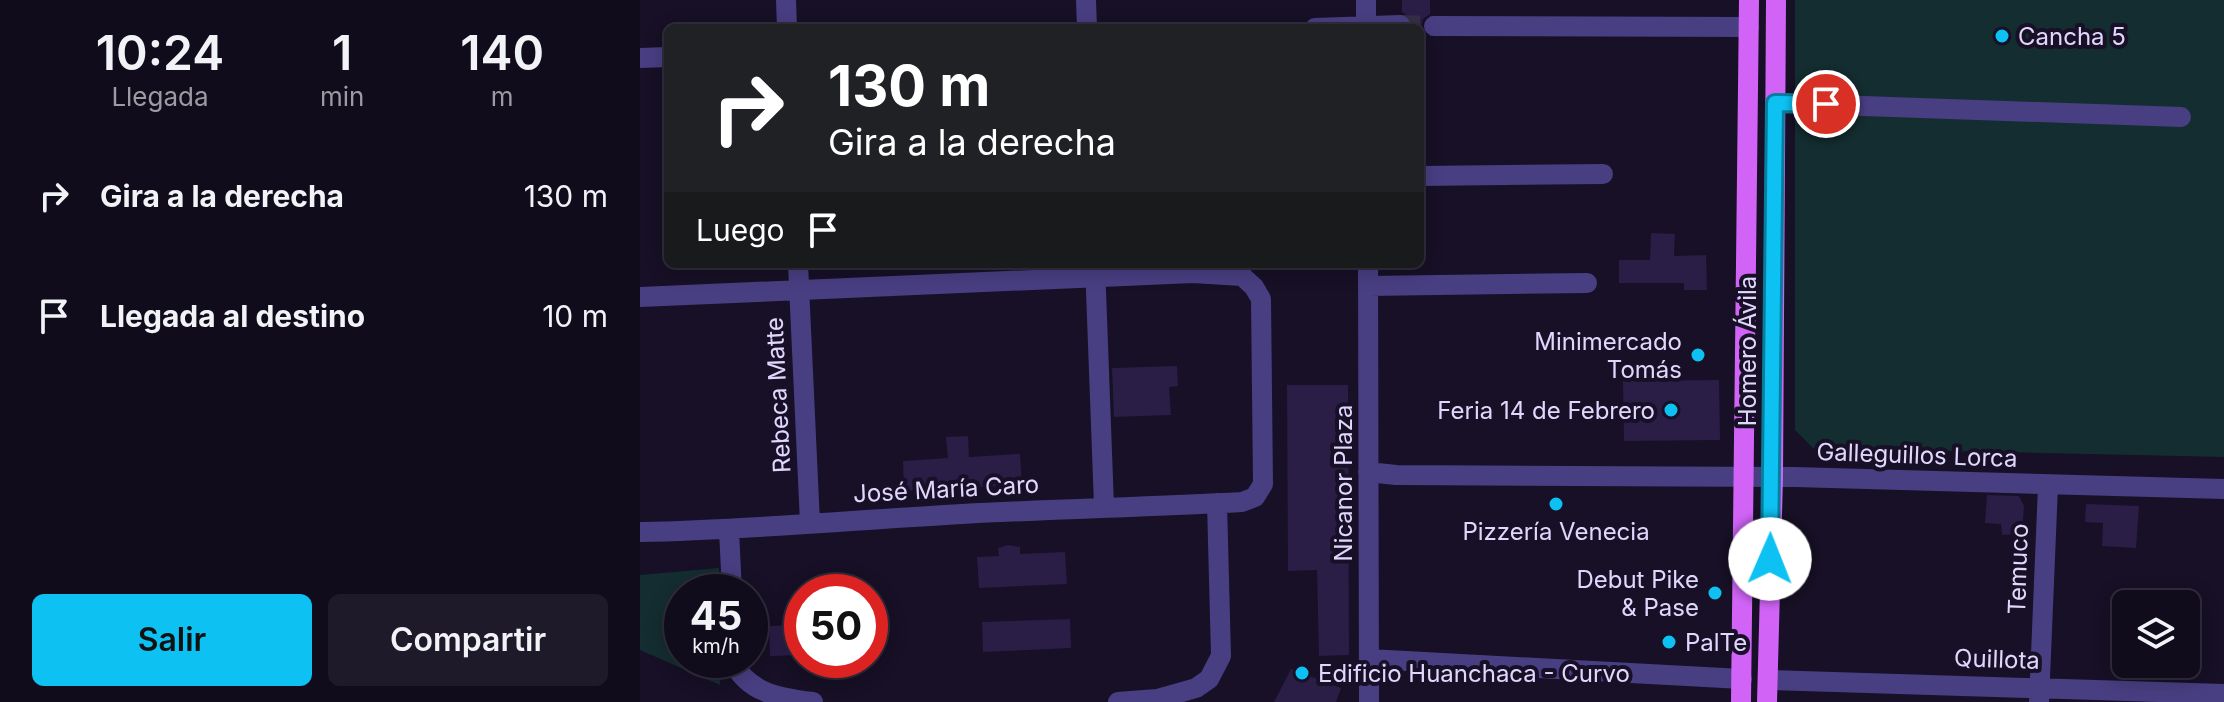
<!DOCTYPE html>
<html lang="es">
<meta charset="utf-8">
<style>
:root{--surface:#110c1c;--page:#1e1a29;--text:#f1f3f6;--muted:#9c9ba3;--line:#302c3b;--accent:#0dc2f3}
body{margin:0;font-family:Inter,sans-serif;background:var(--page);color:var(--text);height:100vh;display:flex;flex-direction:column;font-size:30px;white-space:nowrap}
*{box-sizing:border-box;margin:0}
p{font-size:26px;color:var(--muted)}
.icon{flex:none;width:44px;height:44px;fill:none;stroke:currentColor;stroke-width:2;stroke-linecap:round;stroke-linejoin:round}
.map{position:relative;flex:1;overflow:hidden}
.details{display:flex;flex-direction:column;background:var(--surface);width:640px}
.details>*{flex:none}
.banner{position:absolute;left:24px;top:24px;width:760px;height:244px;border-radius:12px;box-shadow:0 4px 20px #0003,0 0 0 2px var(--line);background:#202124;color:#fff;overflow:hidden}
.fabs{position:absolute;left:1472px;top:590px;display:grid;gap:16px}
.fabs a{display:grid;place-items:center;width:88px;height:88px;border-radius:12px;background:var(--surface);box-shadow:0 4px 20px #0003,0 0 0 2px var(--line);font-size:40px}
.speed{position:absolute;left:24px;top:574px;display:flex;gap:16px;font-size:40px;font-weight:700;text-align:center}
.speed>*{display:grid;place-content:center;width:104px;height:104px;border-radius:50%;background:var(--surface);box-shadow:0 4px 20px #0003,0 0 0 2px var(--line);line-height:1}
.speed small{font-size:20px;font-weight:400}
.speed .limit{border:12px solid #d22;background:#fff;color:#111}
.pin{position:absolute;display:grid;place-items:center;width:68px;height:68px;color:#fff;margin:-34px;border:4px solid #fff;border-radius:50%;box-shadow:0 2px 8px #0007}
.me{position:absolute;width:88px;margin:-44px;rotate:1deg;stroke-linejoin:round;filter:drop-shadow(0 0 6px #0008)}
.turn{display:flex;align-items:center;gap:28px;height:168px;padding:0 32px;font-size:36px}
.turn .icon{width:104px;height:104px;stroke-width:2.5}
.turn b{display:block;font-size:56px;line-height:68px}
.then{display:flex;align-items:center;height:76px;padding:0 32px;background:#0003;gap:16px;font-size:30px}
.eta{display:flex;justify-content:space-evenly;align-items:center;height:136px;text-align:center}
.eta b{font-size:48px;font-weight:600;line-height:56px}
.button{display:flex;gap:16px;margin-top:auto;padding:16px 32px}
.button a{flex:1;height:92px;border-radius:12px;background:var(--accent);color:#111;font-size:32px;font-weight:600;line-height:92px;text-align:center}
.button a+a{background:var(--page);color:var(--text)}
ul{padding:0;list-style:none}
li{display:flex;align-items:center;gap:24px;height:120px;padding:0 32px}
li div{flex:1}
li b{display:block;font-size:30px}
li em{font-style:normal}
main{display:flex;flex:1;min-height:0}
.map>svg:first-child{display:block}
.green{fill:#142d30}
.building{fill:#2a1d46}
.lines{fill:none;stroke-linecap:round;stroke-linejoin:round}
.minor-tunnel{stroke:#352e46;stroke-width:20;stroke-dasharray:20 10;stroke-linecap:butt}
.minor{stroke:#483e82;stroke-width:20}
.major{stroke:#d164f7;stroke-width:20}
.route-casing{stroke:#087e9e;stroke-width:20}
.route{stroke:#0dc2f3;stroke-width:14}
.poi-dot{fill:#0dc2f3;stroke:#171026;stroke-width:3}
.labels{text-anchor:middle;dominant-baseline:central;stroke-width:8;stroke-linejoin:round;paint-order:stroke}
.poi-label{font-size:24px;fill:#e0d7fd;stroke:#171026;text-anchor:start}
.street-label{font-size:24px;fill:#e0d7fd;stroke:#171026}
</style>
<main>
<section class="details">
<div class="eta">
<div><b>10:24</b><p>Llegada</p></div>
<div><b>1</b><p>min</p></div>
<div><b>140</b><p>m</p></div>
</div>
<ul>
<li><svg class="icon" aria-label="right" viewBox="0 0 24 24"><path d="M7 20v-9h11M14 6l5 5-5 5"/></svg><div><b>Gira a la derecha</b></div><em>130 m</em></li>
<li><svg class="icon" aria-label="arrive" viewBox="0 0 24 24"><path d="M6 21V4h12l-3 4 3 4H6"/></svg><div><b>Llegada al destino</b></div><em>10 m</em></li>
</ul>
<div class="button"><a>Salir</a><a>Compartir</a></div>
</section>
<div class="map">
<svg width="1584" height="702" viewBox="0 0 1584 702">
<rect width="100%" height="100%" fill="#171026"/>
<!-- green -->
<path class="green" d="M1155,0H1584V457L1173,448L1155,430Z
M79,568V592H42V660H80V685L0,650V575Z"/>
<!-- building -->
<path class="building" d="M762,0H790V14L783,19L781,28H772L771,18L762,12Z
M1011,233L1035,234L1034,256L1066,255L1067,290H1044V283H979V260H1010Z
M537,366L538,386L529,387L531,415L474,417L472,368Z
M1079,380L1080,440L984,441L983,381Z
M647,385H708L709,655L679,656L677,570L648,571Z
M328,436L329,457L380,454L382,485L264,491L263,461L308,458L306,437Z
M1347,495L1378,496L1380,498L1384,506L1382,534L1362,535L1361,524L1345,523Z
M1446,504L1499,506L1496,548L1462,546L1463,523L1445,522Z
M368,545L380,547V554L425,552L427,584L339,588L337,557L359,556L358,548Z
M430,619L431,648L343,652L342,622Z
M162,625V655L130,656L129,626Z
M651,669L701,688L696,702H634Z"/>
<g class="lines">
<!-- minor-tunnel -->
<path class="minor-tunnel" d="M760,25L794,26"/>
<!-- minor -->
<path class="minor" d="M146,0L147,28
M446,0L447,28
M726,0V28
M794,26L1109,27
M675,28L760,25
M0,58L28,57
M1135,103L1541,117
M780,176L963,174
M158,264L170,523
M455,264L464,506
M728,264L729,702
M728,286L947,283
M0,297L553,273L602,276L614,287L621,299L623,484L615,497L602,502C509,507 415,509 322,514C215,520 108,530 0,532
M728,472L756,475L1155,477L1584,489
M89,530L92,592
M729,659L1102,679
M92,660C107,693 140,698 173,702
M1128,680L1584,694
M478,702L517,699L556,688L569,679L581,656L577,503
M1399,702L1408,486"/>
<!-- major -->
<path class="major" d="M1101,702L1109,0
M1127,702L1133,477L1136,0"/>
</g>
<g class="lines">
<!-- route casing -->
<g class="route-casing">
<path id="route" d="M1130,559L1135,103L1186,104"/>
</g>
<!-- route -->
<use href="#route" class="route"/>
</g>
<!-- markers -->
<g class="poi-dot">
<circle cx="1362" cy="36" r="8"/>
<circle cx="1058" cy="355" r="8"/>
<circle cx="1031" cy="410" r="8"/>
<circle cx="916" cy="504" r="8"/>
<circle cx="1075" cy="593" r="8"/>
<circle cx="1029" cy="642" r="8"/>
<circle cx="662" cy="673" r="8"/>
</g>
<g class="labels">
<!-- poi labels -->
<g class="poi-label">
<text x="1378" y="36">Cancha 5</text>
<text x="1042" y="341" text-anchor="end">Minimercado<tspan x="1042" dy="28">Tomás</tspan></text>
<text x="1015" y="410" text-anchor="end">Feria 14 de Febrero</text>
<text x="916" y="531" text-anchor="middle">Pizzería Venecia</text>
<text x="1059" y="579" text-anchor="end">Debut Pike<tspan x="1059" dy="28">&amp; Pase</tspan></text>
<text x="1045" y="642">PalTe</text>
<text x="678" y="673">Edificio Huanchaca - Curvo</text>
</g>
<!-- street labels -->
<g class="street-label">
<text transform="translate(1107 351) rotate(-90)">Homero Ávila</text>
<text transform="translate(138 395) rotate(-93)">Rebeca Matte</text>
<text transform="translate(1277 455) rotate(2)">Galleguillos Lorca</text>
<text transform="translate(703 483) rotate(-90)">Nicanor Plaza</text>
<text transform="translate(306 489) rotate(-3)">José María Caro</text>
<text transform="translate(1378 569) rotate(-88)">Temuco</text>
<text transform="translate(1357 659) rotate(2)">Quillota</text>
</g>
</g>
</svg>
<div class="fabs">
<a><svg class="icon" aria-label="layers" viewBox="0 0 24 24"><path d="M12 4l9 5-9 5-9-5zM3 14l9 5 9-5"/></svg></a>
</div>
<div class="speed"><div>45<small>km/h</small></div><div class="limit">50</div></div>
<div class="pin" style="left:1186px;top:104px;background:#d93025"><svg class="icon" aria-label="arrive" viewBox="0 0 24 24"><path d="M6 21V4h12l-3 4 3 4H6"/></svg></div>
<svg class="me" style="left:1130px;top:559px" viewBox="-20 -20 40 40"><circle r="19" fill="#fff"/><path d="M0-13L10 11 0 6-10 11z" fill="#0dc2f3"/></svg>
<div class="banner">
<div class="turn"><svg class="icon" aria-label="right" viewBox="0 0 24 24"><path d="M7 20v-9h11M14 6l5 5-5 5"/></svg><div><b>130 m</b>Gira a la derecha</div></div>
<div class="then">Luego<svg class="icon" aria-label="arrive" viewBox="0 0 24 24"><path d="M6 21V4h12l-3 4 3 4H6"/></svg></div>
</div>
</div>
</main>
